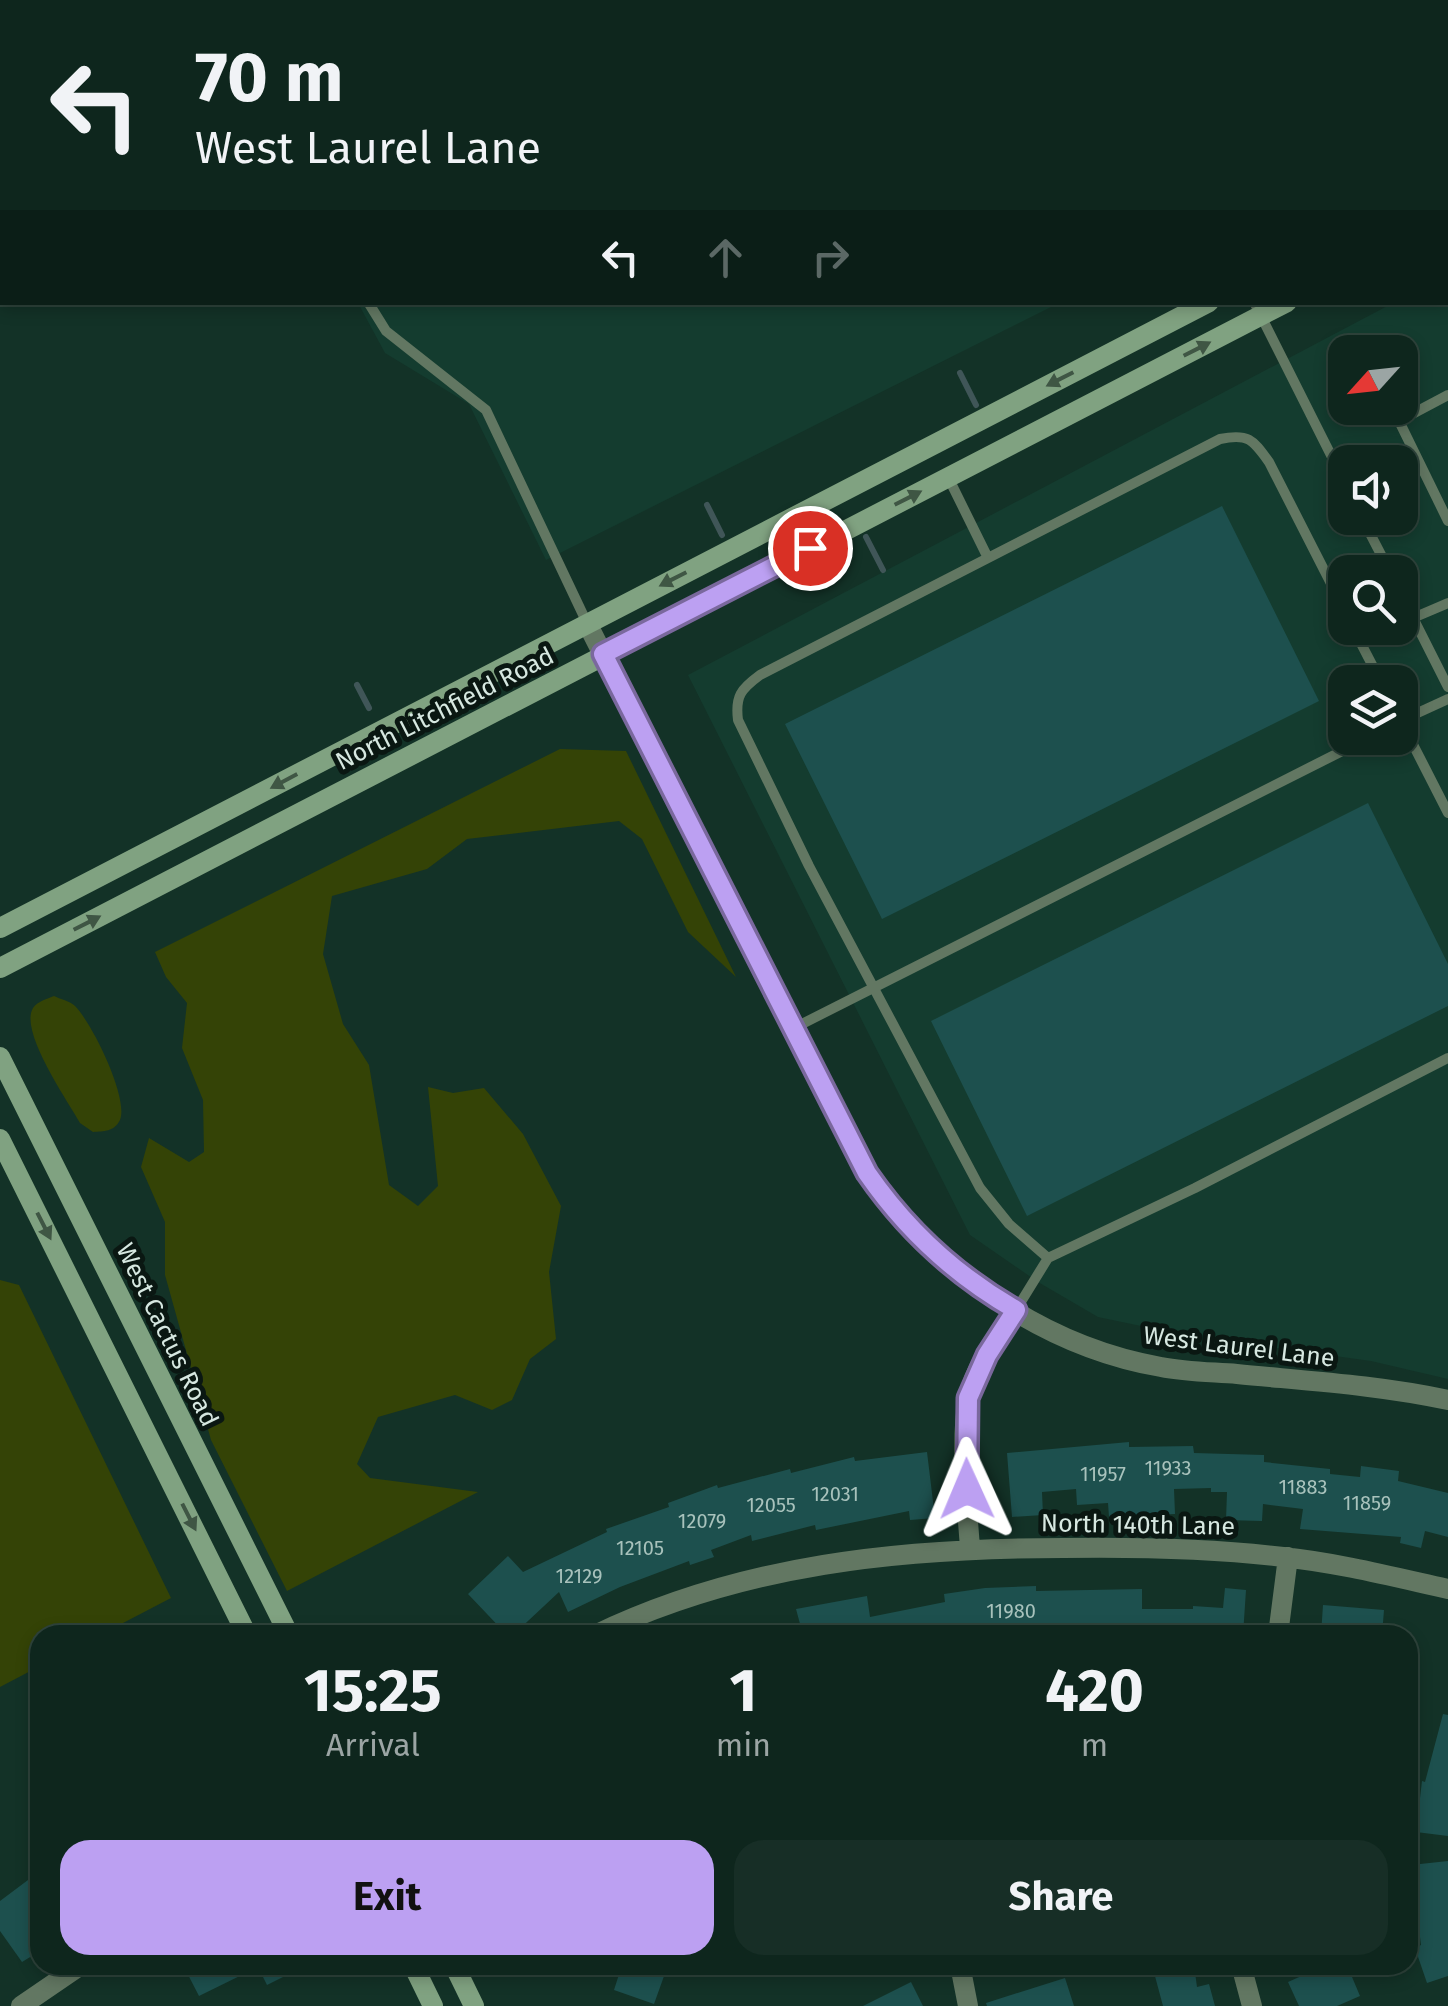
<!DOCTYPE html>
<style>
:root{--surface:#0e261d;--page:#172e26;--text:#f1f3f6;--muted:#9ba5a4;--line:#2e433b;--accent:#bca0f2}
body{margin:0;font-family:"Fira Sans",sans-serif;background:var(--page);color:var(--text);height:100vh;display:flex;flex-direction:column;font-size:38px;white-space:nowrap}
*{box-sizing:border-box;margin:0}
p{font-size:32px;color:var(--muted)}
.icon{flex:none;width:55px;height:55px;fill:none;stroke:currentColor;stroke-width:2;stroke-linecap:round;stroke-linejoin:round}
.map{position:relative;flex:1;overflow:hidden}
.details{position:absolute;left:30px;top:1625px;width:1388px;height:350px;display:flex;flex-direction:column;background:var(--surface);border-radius:30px;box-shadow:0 5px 15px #0003,0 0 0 2px var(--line)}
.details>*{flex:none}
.top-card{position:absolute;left:0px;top:0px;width:1450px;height:305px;box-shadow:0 5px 15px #0003,0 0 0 2px var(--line);background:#0e261d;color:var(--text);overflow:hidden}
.needle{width:65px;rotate:243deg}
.fabs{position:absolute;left:1328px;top:335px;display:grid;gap:20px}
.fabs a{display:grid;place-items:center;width:90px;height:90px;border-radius:20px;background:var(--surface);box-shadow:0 5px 15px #0003,0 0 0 2px var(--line);font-size:50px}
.pin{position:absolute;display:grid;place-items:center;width:85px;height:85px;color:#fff;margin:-42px;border:5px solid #fff;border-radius:50%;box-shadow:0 2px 10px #0007}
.me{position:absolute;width:110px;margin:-55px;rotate:359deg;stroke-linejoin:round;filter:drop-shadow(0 0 8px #0008)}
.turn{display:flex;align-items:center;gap:35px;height:210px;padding:0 30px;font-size:45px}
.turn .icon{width:130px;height:130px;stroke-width:2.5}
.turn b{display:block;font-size:70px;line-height:85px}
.lanes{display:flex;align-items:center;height:95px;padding:0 30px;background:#0003;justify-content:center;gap:50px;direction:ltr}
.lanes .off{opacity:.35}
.eta{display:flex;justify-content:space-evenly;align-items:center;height:170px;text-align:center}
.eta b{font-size:60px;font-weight:700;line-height:70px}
.button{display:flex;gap:20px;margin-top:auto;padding:20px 30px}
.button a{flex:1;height:115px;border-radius:30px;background:var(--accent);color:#111;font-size:40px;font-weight:700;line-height:115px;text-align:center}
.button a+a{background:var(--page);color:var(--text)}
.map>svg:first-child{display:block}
.built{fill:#143c2f;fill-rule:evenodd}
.green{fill:#344306}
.water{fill:#00171d;stroke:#405658;stroke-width:2.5}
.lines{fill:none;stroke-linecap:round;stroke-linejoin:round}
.stream{stroke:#405658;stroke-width:6}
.building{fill:#1d504e}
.service{stroke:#627762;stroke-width:10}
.minor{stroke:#627762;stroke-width:20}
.secondary{stroke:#80a281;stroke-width:20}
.oneway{fill:#3f5644}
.route-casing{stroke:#7a689d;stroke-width:25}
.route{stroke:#bca0f2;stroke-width:18}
.labels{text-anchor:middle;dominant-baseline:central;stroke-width:10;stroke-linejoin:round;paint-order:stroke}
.number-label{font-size:20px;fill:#a8c2bc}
.street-label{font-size:25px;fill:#d7e8e1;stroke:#0a1712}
</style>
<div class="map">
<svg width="1448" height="2006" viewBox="0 0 1448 2006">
<rect width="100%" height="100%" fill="#133227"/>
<!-- built -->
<path class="built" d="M204,0H1448V101V2Z
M1448,274V1379L1371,1361L1184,1335L1098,1317L1038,1282L970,1235L688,675L1393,303L1448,302ZM1345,352H1400V408H1345ZM1345,462H1400V518H1345ZM1345,572H1400V628H1345ZM1345,682H1400V738H1345Z
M358,303H1059L546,560L469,404L385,353Z"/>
<!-- green -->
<path class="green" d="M560,749L626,751L736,977L688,932L642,839L619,821L467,839L427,869L332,896L323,954L343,1024L369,1065L389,1185L418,1206L438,1186L428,1087L453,1093L484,1088L523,1134L561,1206L549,1272L556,1339L530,1359L512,1400L492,1410L455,1395L378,1417L357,1464L370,1478L478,1492L287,1591L211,1440L165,1275V1222L141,1167L149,1138L189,1162L204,1152L203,1100L182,1048L187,1003L166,977L155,952Z
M54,996C60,999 70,1001 75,1006C92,1023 129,1098 120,1120C114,1132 104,1131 93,1132L80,1123C67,1100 19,1031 33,1008C38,1001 47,999 54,996Z
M0,1280L19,1285L171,1598L100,1635H40V1666L0,1687Z"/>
<!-- water -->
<path class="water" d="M846,0H1423L1424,2H847Z"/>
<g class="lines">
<!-- stream -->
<path class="stream" d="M960,373L976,405
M707,505L722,535
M866,537L883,570
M357,685L369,708"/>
</g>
<!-- building -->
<path class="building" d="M1222,506L1319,701L882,919L785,724Z
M1368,803L1448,964V1006L1027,1216L931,1021Z
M1129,1442V1447L1193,1446L1194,1453L1264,1455V1462L1330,1469V1474L1360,1477L1361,1466L1399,1471L1398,1481L1448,1493V1537L1425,1531L1421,1548L1400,1543L1401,1537L1300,1529L1303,1509L1263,1504L1262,1521L1226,1520L1227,1492H1211V1488L1174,1489L1175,1514L1109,1517L1108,1503L1077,1505L1076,1489L1042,1492L1043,1515L1012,1517L1007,1453Z
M927,1452L935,1518L910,1520L909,1511L816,1530L815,1525L752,1541L751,1535L711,1550L714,1557L690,1565L689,1561L620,1587L568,1612L559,1592L513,1635H507L468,1594L508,1556L523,1572L607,1532L606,1529L669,1507L668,1503L717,1485L718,1488L790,1469L791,1473L854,1457L855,1461Z
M1036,1586V1591L1142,1589V1609H1193V1606L1223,1608L1225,1588L1246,1590L1243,1635H803L796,1609L867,1596L870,1617L945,1602L944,1594L985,1588Z
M1323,1605L1384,1610L1382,1635H1321Z
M1443,1714L1448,1715V1836L1416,1832L1422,1781L1425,1782Z
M1448,1861V1976L1427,1983L1415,1948L1421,1945L1411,1865Z
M40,1871V1951L22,1962L0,1931V1901Z
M183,1965H307L267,1985L258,1967L199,1996Z
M622,1965H668L654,2004L614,1990Z
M1152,1965H1194L1197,1987L1209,1984L1215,2006H1163Z
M1326,1965H1347L1360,1996L1337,2006H1299L1288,1982Z
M1065,1978L1074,2006H987L986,2003Z
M911,1982L923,2006H863Z"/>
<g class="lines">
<!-- service -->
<path class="service" d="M219,0L220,2
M622,0L623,2
M339,2L344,0
M368,302L386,331L486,410L587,623
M1254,302L1345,483
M1448,395L1399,421L1448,521
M948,477L988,558
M1362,518L1390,572
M1400,592L1448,687
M1413,618L1448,603
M1353,628L1381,682
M1400,719L1448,813
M1400,721L1448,699
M792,1029L1368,738
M1048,1258L1009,1224L980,1188L809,866L738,720C735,696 741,689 760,675L1220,439C1249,433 1253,440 1269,462L1345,611
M1016,1310L1048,1258L1195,1188L1448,1058"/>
<!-- minor -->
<path class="minor" d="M587,623L854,1150C918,1259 1035,1345 1161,1367C1186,1372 1212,1372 1237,1374C1308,1381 1378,1385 1448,1400
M970,1548C967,1505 960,1441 968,1399C974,1367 997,1337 1016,1310
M595,1635C742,1564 902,1548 1063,1548C1137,1547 1210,1548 1283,1557C1339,1563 1394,1577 1448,1589
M1278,1635L1288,1557
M960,1965L968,2006
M1241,1965L1252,2006
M21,2006L81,1965"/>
<!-- secondary -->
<path class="secondary" d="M1448,220V219
M0,928L1209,302
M0,968L1287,302
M0,1057L289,1635
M0,1139L247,1635
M413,1965L433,2006
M454,1965L474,2006"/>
</g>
<!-- one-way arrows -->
<defs><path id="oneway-solid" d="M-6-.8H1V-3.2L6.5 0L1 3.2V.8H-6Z" transform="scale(2.5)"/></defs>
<g class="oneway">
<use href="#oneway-solid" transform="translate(1197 349) rotate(-27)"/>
<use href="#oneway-solid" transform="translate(1060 379) rotate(153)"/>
<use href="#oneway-solid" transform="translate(908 498) rotate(-27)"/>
<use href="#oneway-solid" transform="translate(673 579) rotate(153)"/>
<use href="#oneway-solid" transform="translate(284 781) rotate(152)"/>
<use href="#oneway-solid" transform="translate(87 923) rotate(-27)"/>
<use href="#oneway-solid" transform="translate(44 1226) rotate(63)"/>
<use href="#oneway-solid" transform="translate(189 1517) rotate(63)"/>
</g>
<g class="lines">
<!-- route casing -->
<g class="route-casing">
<path id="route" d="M810,548L603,654L867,1173C907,1231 955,1275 1016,1310L987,1355L968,1398L967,1489"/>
</g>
<!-- route -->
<use href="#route" class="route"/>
</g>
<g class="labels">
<!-- number labels -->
<g class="number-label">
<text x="1168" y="1468">11933</text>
<text x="1103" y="1474">11957</text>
<text x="1303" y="1487">11883</text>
<text x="835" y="1494">12031</text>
<text x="1367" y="1503">11859</text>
<text x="771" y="1505">12055</text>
<text x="702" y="1521">12079</text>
<text x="640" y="1548">12105</text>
<text x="579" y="1576">12129</text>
<text x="1011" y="1611">11980</text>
</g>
<!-- street labels -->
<g class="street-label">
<text transform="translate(445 709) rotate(-27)">North Litchfield Road</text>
<text transform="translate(167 1335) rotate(64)">West Cactus Road</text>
<text transform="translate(1239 1347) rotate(7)">West Laurel Lane</text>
<text transform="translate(1138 1525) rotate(1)">North 140th Lane</text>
</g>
</g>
</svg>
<div class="fabs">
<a><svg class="needle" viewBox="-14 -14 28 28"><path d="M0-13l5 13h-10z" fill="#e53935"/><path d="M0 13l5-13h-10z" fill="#9ba5a4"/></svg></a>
<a><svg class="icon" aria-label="sound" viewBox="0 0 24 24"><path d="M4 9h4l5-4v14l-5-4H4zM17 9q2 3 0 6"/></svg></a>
<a><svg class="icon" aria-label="search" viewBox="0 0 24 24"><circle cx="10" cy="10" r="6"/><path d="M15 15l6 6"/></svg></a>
<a><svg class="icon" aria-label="layers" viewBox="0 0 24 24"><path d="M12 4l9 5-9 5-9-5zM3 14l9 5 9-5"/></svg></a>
</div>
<div class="pin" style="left:810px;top:548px;background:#d93025"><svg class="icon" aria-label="arrive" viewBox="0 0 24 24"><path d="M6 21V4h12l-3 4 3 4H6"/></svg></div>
<svg class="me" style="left:967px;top:1489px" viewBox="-20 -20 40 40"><path d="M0-17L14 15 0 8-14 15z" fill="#bca0f2" stroke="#fff" stroke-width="4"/></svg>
<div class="top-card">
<div class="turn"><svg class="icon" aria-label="left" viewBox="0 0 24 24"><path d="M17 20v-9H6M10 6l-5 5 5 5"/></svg><div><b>70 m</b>West Laurel Lane</div></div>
<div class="lanes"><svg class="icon" aria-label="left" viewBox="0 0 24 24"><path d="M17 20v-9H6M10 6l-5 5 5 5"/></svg><svg class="icon off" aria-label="ahead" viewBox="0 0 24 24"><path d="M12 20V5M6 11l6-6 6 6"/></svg><svg class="icon off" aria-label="right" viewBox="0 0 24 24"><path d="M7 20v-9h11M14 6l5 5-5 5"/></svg></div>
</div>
<section class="details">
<div class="eta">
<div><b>15:25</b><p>Arrival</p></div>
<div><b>1</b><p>min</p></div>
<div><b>420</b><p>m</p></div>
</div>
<div class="button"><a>Exit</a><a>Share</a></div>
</section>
</div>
